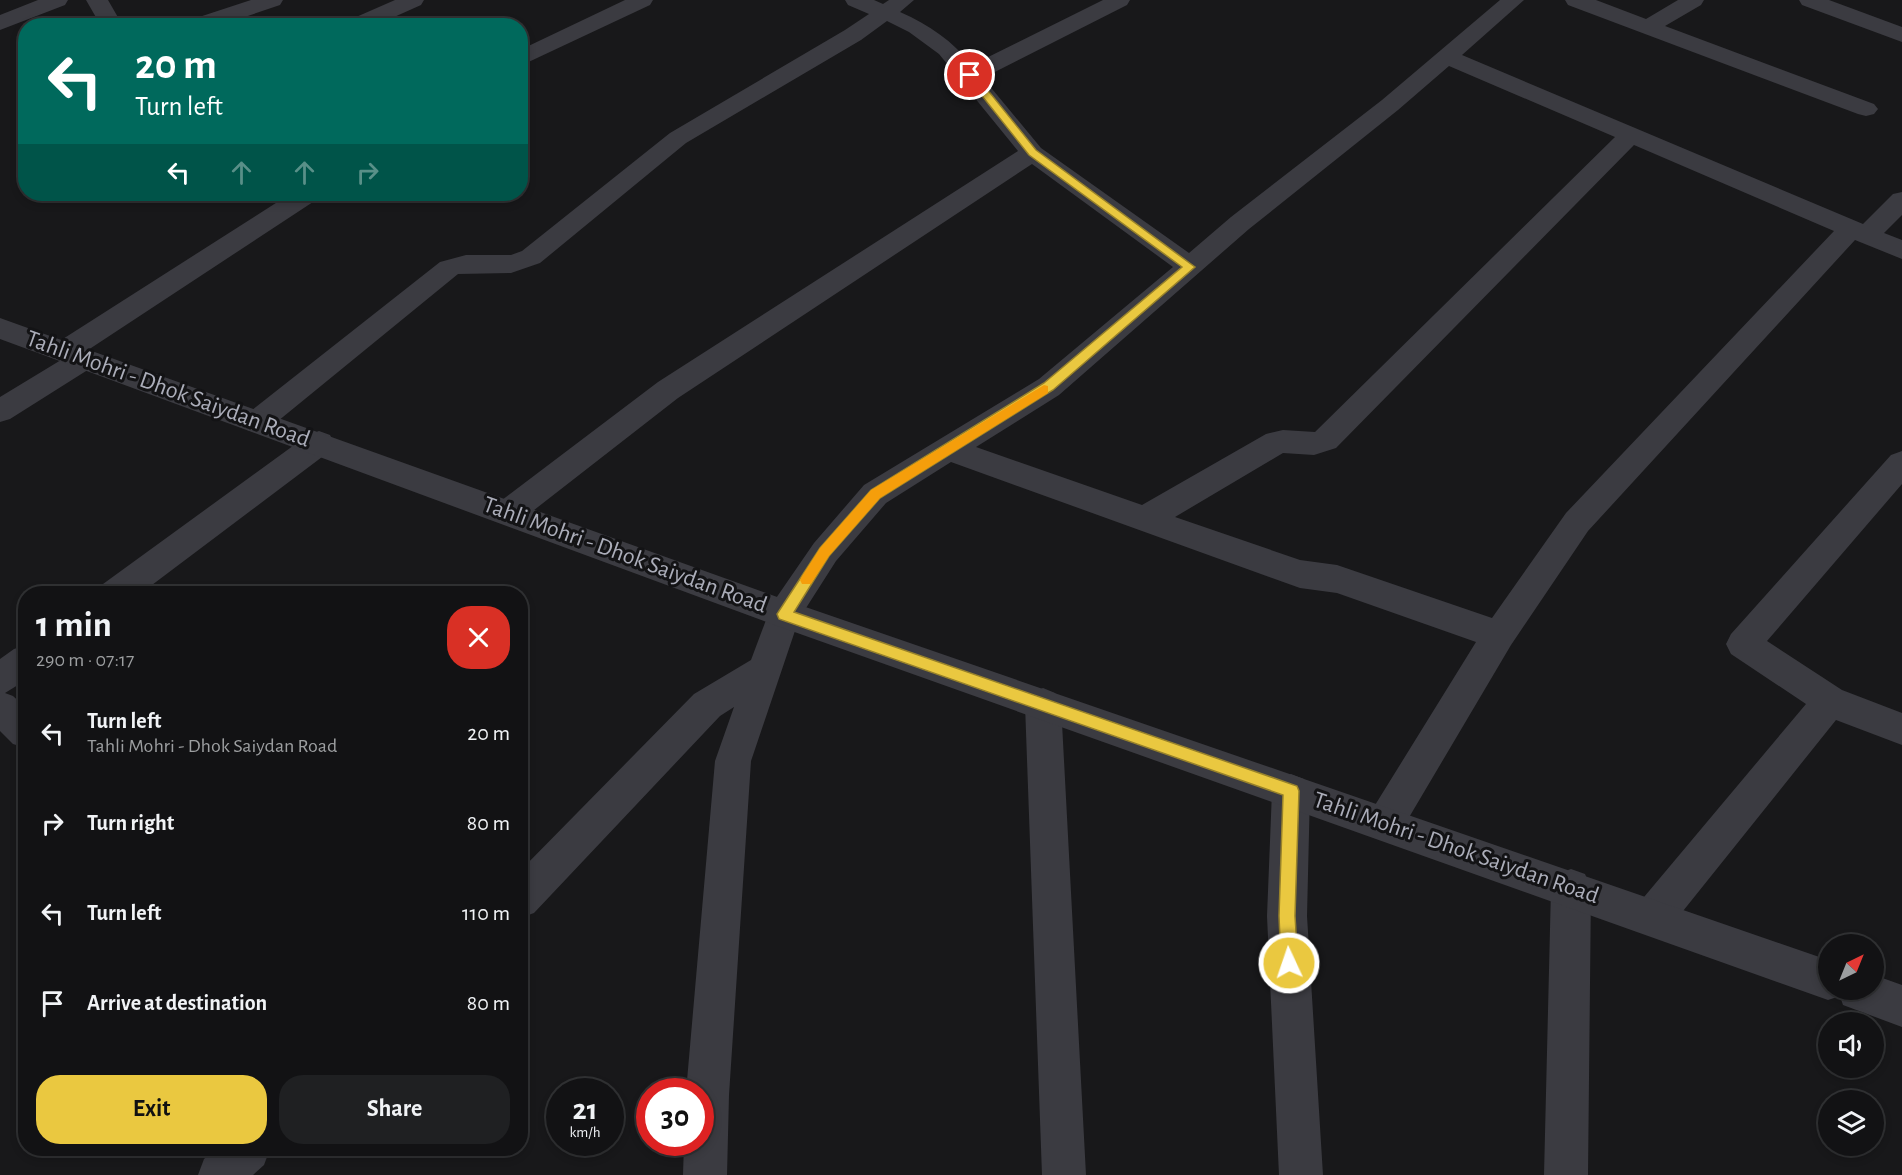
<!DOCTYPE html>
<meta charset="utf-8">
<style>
:root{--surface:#121214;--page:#1f2022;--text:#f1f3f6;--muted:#9c9ea0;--line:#313234;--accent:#eac840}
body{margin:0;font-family:"Alegreya Sans",sans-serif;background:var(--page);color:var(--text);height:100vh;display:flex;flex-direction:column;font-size:22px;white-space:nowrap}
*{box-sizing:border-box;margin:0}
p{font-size:20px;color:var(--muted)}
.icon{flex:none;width:33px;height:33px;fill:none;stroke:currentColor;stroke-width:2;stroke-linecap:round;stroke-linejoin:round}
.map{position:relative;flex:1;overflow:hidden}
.sheet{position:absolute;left:18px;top:586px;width:510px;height:570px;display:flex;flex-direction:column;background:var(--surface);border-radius:24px;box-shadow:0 3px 9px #0003,0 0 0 2px var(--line)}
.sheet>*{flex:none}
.top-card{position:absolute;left:18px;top:18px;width:510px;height:183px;border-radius:24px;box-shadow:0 3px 9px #0003,0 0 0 2px var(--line);background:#00695c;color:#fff;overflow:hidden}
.needle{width:39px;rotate:43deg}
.buttons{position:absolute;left:1818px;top:934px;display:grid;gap:12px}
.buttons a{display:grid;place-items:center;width:66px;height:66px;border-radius:50%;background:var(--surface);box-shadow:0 3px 9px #0003,0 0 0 2px var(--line);font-size:30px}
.speed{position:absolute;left:546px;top:1078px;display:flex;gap:12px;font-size:30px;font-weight:700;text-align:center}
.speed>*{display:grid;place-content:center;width:78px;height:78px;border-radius:50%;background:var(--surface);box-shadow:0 3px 9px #0003,0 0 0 2px var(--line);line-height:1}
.speed small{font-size:15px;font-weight:400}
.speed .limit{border:9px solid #d22;background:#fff;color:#111}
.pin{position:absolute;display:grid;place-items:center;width:51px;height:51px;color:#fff;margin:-26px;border:3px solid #fff;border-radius:50%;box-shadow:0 2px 6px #0007}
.me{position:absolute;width:66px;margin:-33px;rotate:357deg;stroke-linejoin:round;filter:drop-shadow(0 0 4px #0008)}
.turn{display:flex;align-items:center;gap:21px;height:126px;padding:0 18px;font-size:27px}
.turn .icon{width:78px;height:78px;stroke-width:2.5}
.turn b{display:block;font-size:42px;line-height:51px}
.lanes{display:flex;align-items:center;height:57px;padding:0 18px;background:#0003;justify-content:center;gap:30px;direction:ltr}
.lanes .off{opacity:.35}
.round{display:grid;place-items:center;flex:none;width:63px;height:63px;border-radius:24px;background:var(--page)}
.headline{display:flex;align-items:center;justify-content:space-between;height:102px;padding:0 18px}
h1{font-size:36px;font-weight:600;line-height:45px}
.primary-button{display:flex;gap:12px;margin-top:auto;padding:12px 18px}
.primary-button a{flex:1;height:69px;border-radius:24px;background:var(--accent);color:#111;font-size:24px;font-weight:600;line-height:69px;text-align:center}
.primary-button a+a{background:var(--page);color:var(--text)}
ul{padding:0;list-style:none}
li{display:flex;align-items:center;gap:18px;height:90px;padding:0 18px}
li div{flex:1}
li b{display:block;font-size:22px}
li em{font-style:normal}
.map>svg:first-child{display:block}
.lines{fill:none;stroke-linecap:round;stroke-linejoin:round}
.minor{fill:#3b3b41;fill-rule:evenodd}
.tertiary{fill:#3b3b41;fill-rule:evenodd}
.route{fill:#eac840;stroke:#98822a;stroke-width:1.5}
.slow{fill:#f59e0b}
.labels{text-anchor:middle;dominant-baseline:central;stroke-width:6;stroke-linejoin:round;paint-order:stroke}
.street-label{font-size:24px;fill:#abadb9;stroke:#131315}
</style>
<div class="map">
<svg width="1902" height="1175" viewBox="0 0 1902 1175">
<rect width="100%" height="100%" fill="#18181a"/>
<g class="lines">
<!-- minor -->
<path class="minor" d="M38,0H68L65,5L0,30V15Z
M86,0H108L123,26H101Z
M251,0H283L280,5L218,26H184L187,21Z
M395,0H424L421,5L374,26H344L347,21Z
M625,0H653L650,5L520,66V50Z
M845,0H874L883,4L889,0H914L900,12C930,25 952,41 972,65L1103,0H1130L1127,5L983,78L1041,148L1189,253L1231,217L1382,100L1500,0H1524L1462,55L1863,224L1893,194L1902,192V215L1884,233L1902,240V259L1855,240L1588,531L1511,645L1398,836L1385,841L1372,836L1366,823L1372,810L1476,642L1337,593L1300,588L951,462L886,503L836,561L799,619L751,761L729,1095L727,1175H683L684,1143H700V1092H686L715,761L734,707L720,716L534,913L520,918V871L694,694L751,660L772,604L814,543L864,485L1039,379L1173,267L1032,164L678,398L520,521L509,525L498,521L493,512L498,503L658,382L1018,151L939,54L909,32L887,21L861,40L686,143L540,263L511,273L458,274L267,430L257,433L247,430L242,422L247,414L440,262L466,255H511L522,251L670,133L845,30L869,14L848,5ZM1449,66L1615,137L1315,432L1283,430L1266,434L1142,505L976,447L1059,395L1249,229L1398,110ZM1634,145L1834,231L1566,513L1492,618L1337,565L1300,560L1175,517L1283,453L1314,455L1336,448Z
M1565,0H1596L1646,19L1678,0H1704L1701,5L1665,26L1874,104L1878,109L1874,114L1866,116L1858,114L1568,5Z
M1799,0H1829L1902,27V42L1802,5Z
M290,194H320L316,200L88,350L94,352L98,359L94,366L10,419L0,422V397L61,360L55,358L51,351L55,344Z
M319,431L330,435L334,443L330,451L140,594H98L103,584L308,435Z
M1902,451V484L1767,641L1842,690L1902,713V745L1836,720L1667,931L1653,937L1639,931L1633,917L1639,903L1806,704L1731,654L1726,644L1731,634L1891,455Z
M26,645V680L5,693L13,696L26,708V748L13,744L0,731V659L14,649Z
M1043,688L1055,693L1061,704L1086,1175H1042L1025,704L1031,693Z
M1291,774L1304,779L1310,791L1307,916L1323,1175H1279L1267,916L1272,791L1278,779Z
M1571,869L1585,874L1591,888L1588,1175H1544L1551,888L1557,874Z
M215,1149H270L264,1165L253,1175H198L204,1159Z"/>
<!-- tertiary -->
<path class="tertiary" d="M0,318L791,602L1828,960V990H1874V975L1902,985V1027L1843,1005L1840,996L1828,1000L772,624L0,339Z"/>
</g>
<!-- route -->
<path class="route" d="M967,73H974L1036,150L1195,267L1053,390L880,498L829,556L794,612L1297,786L1299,791L1295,916L1298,963L1295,969L1289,972L1283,969L1281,963L1279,916L1283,795L779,619L777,614L820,548L871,490L1044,383L1182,267L1029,155L967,77Z"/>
<!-- slow -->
<path class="slow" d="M1044,385L1048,386V393L880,498L829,556L811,584H802L800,580L802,576L820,548L871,490Z"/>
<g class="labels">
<!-- street labels -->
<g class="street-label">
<text transform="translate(168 389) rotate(20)">Tahli Mohri - Dhok Saiydan Road</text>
<text transform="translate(625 555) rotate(20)">Tahli Mohri - Dhok Saiydan Road</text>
<text transform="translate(1456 848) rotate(19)">Tahli Mohri - Dhok Saiydan Road</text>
</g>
</g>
</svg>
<div class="buttons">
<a><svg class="needle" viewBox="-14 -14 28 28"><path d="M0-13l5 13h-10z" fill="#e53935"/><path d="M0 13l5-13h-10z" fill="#9c9ea0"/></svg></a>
<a><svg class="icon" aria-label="sound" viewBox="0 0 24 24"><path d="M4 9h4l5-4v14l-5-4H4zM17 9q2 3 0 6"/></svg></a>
<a><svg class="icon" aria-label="layers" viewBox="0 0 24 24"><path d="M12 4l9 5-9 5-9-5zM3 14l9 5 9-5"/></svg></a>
</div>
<div class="speed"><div>21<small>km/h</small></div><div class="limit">30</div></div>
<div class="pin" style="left:970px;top:75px;background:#d93025"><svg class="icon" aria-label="arrive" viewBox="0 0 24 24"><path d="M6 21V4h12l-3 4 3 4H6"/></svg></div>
<svg class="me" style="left:1289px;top:963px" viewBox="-20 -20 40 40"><circle r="17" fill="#eac840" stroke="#fff" stroke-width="3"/><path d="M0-11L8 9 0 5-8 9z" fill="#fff"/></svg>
<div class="top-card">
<div class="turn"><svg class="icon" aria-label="left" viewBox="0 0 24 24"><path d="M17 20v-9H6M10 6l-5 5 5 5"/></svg><div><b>20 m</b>Turn left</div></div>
<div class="lanes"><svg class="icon" aria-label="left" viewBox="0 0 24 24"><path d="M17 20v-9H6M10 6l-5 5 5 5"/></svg><svg class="icon off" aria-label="ahead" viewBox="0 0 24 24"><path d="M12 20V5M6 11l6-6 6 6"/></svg><svg class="icon off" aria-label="ahead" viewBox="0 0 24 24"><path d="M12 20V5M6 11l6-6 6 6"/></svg><svg class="icon off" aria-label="right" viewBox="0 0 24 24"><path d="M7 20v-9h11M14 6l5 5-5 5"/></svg></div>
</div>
<section class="sheet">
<div class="headline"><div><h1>1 min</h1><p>290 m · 07:17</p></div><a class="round" style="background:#d93025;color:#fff"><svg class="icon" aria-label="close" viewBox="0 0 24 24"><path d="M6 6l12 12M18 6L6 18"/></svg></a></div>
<ul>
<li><svg class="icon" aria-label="left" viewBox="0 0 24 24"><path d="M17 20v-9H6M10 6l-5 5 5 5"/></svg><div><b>Turn left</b><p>Tahli Mohri - Dhok Saiydan Road</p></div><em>20 m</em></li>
<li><svg class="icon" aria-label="right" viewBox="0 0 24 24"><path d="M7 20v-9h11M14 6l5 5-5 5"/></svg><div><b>Turn right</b></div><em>80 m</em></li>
<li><svg class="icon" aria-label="left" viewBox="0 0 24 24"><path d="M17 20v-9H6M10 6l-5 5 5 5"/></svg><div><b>Turn left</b></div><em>110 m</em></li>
<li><svg class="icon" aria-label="arrive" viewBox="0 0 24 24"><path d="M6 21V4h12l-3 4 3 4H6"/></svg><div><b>Arrive at destination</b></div><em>80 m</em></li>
</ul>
<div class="primary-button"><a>Exit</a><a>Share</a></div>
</section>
</div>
